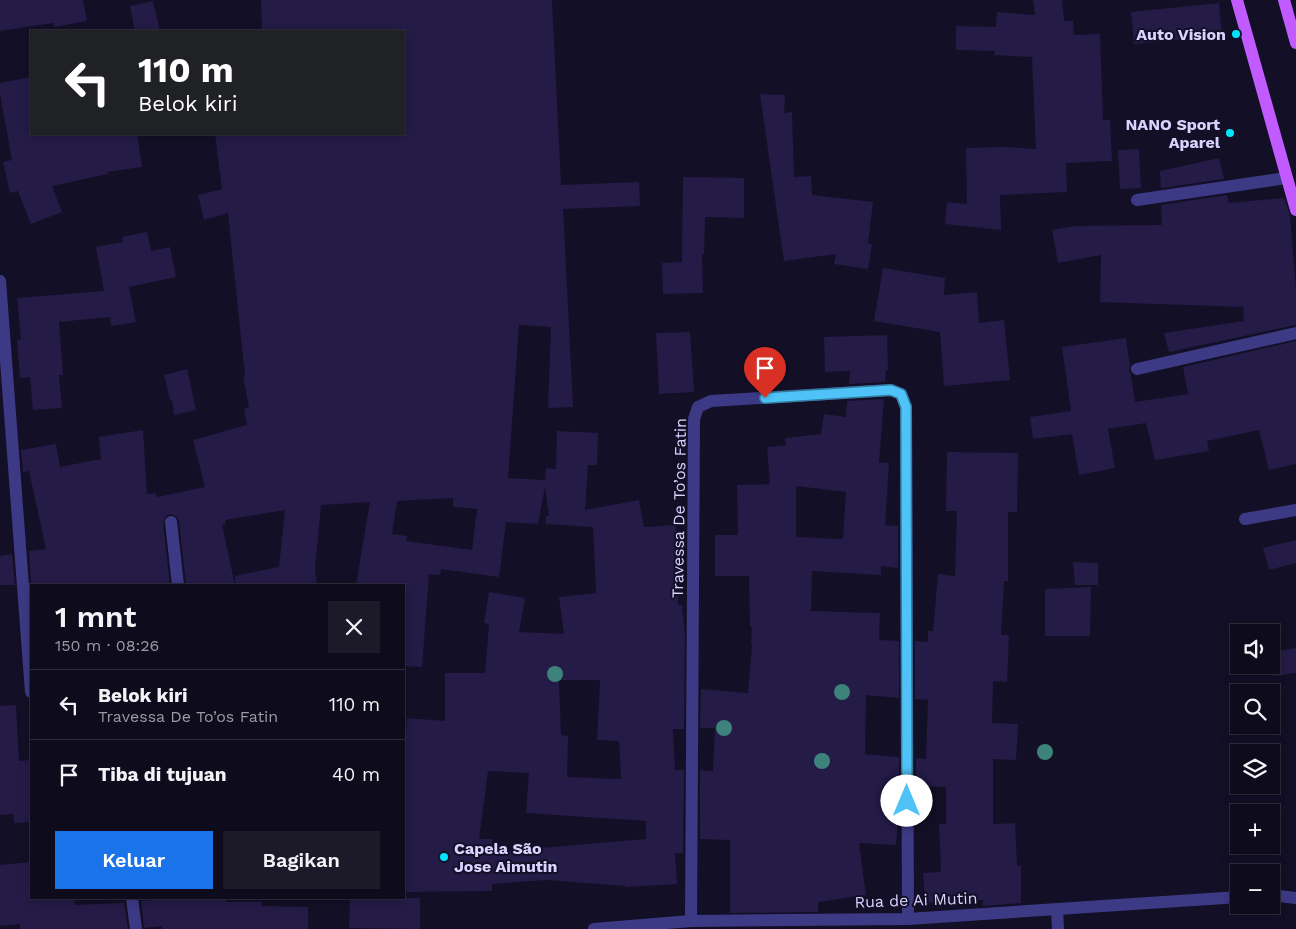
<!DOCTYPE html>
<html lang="id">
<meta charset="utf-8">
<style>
:root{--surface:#0e0b1c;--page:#1c1929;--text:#f1f3f6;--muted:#9b9ba3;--line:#2e2b3b;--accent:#1a73e8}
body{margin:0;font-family:"Work Sans",sans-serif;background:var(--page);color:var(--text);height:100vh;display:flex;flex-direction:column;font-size:19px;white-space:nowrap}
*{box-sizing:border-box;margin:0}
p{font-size:16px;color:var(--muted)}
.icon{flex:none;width:28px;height:28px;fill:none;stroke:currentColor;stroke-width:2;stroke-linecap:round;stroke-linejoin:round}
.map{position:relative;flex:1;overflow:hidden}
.details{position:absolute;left:30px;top:584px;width:375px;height:315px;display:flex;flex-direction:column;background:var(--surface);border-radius:0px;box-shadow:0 2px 12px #0003,0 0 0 1px var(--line)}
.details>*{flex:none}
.top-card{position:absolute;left:30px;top:30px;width:375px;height:105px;border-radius:0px;box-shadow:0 2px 12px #0003,0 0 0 1px var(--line);background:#202124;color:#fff;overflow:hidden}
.buttons{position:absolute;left:1230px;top:624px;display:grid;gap:10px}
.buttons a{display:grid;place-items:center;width:50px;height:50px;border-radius:0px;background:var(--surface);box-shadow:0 2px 12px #0003,0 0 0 1px var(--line);font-size:25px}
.pin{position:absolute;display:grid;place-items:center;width:42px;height:42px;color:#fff;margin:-51px -21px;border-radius:50% 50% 50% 0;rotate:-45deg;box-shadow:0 0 5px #0007}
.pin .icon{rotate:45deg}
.me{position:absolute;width:55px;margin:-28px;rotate:0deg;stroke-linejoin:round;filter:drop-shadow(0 0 4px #0008)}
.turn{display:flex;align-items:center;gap:18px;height:105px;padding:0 25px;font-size:22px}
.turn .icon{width:65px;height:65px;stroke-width:2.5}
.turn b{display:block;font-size:35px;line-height:42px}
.round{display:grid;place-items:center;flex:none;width:52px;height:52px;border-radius:0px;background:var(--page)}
.headline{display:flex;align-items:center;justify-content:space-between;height:85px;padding:0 25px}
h1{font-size:30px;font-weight:600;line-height:38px}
.cta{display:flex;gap:10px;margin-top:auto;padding:10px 25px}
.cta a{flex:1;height:58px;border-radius:0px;background:var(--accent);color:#fff;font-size:20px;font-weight:600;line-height:58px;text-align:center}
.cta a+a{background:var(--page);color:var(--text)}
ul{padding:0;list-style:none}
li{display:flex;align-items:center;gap:15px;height:70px;padding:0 25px;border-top:1px solid var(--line)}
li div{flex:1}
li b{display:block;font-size:19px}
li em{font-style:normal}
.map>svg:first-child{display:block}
.building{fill:#241b47;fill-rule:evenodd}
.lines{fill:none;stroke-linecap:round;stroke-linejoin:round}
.minor{stroke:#3d3a85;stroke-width:12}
.major{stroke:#c25bff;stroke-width:12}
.tree{fill:#3d827b}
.route-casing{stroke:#337fa1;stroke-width:12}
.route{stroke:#4fc3f7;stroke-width:9}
.poi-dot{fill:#00e5ff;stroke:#130f26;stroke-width:2}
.labels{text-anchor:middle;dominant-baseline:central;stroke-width:4;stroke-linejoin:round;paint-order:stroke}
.poi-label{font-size:16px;font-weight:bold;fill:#d9d4ff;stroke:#130f26;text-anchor:end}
.street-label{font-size:16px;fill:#d9d4ff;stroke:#130f26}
</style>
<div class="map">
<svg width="1296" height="929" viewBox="0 0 1296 929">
<rect width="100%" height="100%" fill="#130f26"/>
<!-- building -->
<path class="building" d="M0,0H83L87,21L54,27L53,23L0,31Z
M261,0H552L561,185L639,182L640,206L563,209L573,407L548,408L551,327L519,325L508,478L545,480L546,468L556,469L557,431L598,433L597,465H588L585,510L639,500L644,527L676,525L678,605H682L685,635L684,729H673L675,770H684L683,853H675L677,884L626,887V886L546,880L492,884V891L404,892V765L407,718L445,721V673H485L489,624L484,623L489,592L525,598L519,632L564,634L559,597L596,593L593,527L546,524V516H549L545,487L538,524L506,522L499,577L441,569L440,575L429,574L422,667L404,666V585H356L370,502L321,505L315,569L317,585H236L235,576L279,567L285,510L225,520L226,524L222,525L235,585H186L179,521L177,517L171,514L166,516L163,523L170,585H31L29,551L46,549L29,471L23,472L21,450L56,444L60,467L101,459L99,437L143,430L147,494L156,493L157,497L205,487L193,440L247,425L244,409L249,407L243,377L245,376L228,213L204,220L198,195L222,189L215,134H404V31H262ZM453,498V507L477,509L472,550L406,541L407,536L392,534L397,501ZM559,680H600L597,740L619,741L621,779L567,777L568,736L561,735ZM488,771L529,773L526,813L646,821V839L492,852V839H479Z
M1033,0H1062L1064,21H1073L1074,35L1100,34L1103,120H1110L1112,161L1066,163L1067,192L1000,195L1001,230L945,224L947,202L967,204L966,148L1005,147L1036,149L1032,57L994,55L995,51L956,50V26L996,27L997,12L1035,15Z
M153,1L160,31H135L130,6Z
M1219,3L1222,36L1134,44L1131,12Z
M31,77V134H137L142,167L107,172L108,174L52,186L62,212L31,224L18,191L10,193L3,162L12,160L0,94V83Z
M760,94L785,95L784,113L792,112L794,177L811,176L812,195L873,202L868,243L872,244L868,269L834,264L836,254L784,261Z
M1139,149L1141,188L1120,189L1118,150Z
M1219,158L1224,179L1161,188L1160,171Z
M683,177L744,178V218L705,217L704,254H702L703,293L663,294L662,263L682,262Z
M1227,195L1229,203L1284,198L1290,215L1296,289V325L1169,352L1164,333L1244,321L1243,307L1100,302L1101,255L1058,263L1052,230L1076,226L1162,225L1161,205Z
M147,232L151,251L170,247L176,277L129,287L136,322L111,326L110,317L59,322L63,375H59L62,408L33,410L30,377L20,378L17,340L21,339L17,298L104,291L96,247L123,242L122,237Z
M883,268L945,278L944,295L977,292L979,323L1004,320L1010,380L944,386L940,332L874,321Z
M690,332L694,392L659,394L656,333Z
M887,335L888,370H886L885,382L849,384L850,371L825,372L824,337Z
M1126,338L1130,366L1129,370L1131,375L1135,402L1188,394L1183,367L1296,341V464L1269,470L1259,430L1207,441L1209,451L1155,460L1146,423L1108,429L1115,468L1079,475L1072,434L1033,439L1030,417L1071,411L1062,347Z
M187,369L196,410L174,415L172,400H170L164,375Z
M884,399L879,462L889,463L885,525L898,526V568L881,566V575L812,571L811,611L880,613L879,640L899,641V698L866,695L865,754L899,757V819H898L896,845L859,843L866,895L818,902V912L730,913V840L700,839V770L713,771L715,728H700L701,689L748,693L752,645H751L752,627H750L749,576H715V535H738L737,485L770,484L767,447L786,445L785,438L821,434L824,414L846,417L847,401ZM796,486L846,492L843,539L796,537Z
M947,452L1018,453L1017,512H1008V581H1004L1001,635H1009L1007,682L993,681L992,723L1018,724L1016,760L993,759V824L1015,823L1017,866H1021V903L983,906V900L925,903L923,873L941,872L939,824H946V787L916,786V758L926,759L928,700L915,699V641L928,642V631H933L938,574L955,576L957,511H946Z
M1296,540V563L1269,570L1263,548Z
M12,554L15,585H0V556Z
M1073,562L1098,563V585H1075Z
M1091,587L1090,636H1045V589Z
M1296,648V673L1273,676L1271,652Z
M16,705L19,761L31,760V822L14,823L13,814L0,815V706Z
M31,862V898H45V900L74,898L75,905L124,903L128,929H20V924L0,926V865Z
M174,898H226V902H261V906L308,907V929H162V926L144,928L141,901Z
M350,898H420V929L349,928Z"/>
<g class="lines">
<!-- minor -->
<path class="minor" d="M1137,200L1286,178
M0,281L31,692
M1137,369L1296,333
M1245,519L1296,510
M171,522L178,585
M1271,895L1296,898
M132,898L136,929
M1057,909L1058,929
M691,921L694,419L698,407L711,401L891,390L901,394L906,407L908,919
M594,929L691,921L908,919L1239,897"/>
<!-- major -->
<path class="major" d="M1237,0L1296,210
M1284,0L1296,43"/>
</g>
<!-- trees -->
<g class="tree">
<circle cx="555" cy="674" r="8"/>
<circle cx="842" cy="692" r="8"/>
<circle cx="724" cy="728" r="8"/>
<circle cx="1045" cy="752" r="8"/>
<circle cx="822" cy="761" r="8"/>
</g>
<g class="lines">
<!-- route casing -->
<g class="route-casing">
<path id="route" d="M765,398L891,390L901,394L906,407L907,801"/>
</g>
<!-- route -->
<use href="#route" class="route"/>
</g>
<!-- markers -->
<g class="poi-dot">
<circle cx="1236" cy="34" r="5"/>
<circle cx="1230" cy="133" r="5"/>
<circle cx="444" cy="857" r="5"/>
</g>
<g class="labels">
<!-- poi labels -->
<g class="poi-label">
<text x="1226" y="34">Auto Vision</text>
<text x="1220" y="124">NANO Sport<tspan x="1220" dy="18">Aparel</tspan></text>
<text x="454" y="848" text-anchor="start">Capela São<tspan x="454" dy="18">Jose Aimutin</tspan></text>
</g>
<!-- street labels -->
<g class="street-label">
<text transform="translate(679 508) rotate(-89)">Travessa De To’os Fatin</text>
<text transform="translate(916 900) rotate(-2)">Rua de Ai Mutin</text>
</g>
</g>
</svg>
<div class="buttons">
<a><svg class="icon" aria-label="sound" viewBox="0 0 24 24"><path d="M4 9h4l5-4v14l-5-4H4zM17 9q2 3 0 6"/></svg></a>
<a><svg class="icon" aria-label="search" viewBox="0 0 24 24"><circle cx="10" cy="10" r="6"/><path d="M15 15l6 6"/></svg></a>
<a><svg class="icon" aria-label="layers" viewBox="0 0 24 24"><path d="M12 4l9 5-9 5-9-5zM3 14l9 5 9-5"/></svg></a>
<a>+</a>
<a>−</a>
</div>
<div class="pin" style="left:765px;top:398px;background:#d93025"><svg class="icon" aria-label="arrive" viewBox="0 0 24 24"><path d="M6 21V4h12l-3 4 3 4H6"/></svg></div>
<svg class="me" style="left:907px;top:801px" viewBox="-20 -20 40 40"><circle r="19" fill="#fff"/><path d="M0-13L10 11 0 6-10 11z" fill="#4fc3f7"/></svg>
<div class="top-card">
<div class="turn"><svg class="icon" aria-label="left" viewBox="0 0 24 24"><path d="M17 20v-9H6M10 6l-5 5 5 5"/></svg><div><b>110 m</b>Belok kiri</div></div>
</div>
<section class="details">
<div class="headline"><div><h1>1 mnt</h1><p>150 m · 08:26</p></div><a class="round"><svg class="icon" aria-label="close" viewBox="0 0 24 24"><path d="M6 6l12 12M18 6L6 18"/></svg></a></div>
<ul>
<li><svg class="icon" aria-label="left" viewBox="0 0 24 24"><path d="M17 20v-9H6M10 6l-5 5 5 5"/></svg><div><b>Belok kiri</b><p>Travessa De To’os Fatin</p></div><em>110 m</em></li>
<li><svg class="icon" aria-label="arrive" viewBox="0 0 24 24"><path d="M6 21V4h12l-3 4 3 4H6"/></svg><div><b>Tiba di tujuan</b></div><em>40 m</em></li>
</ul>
<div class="cta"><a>Keluar</a><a>Bagikan</a></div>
</section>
</div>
